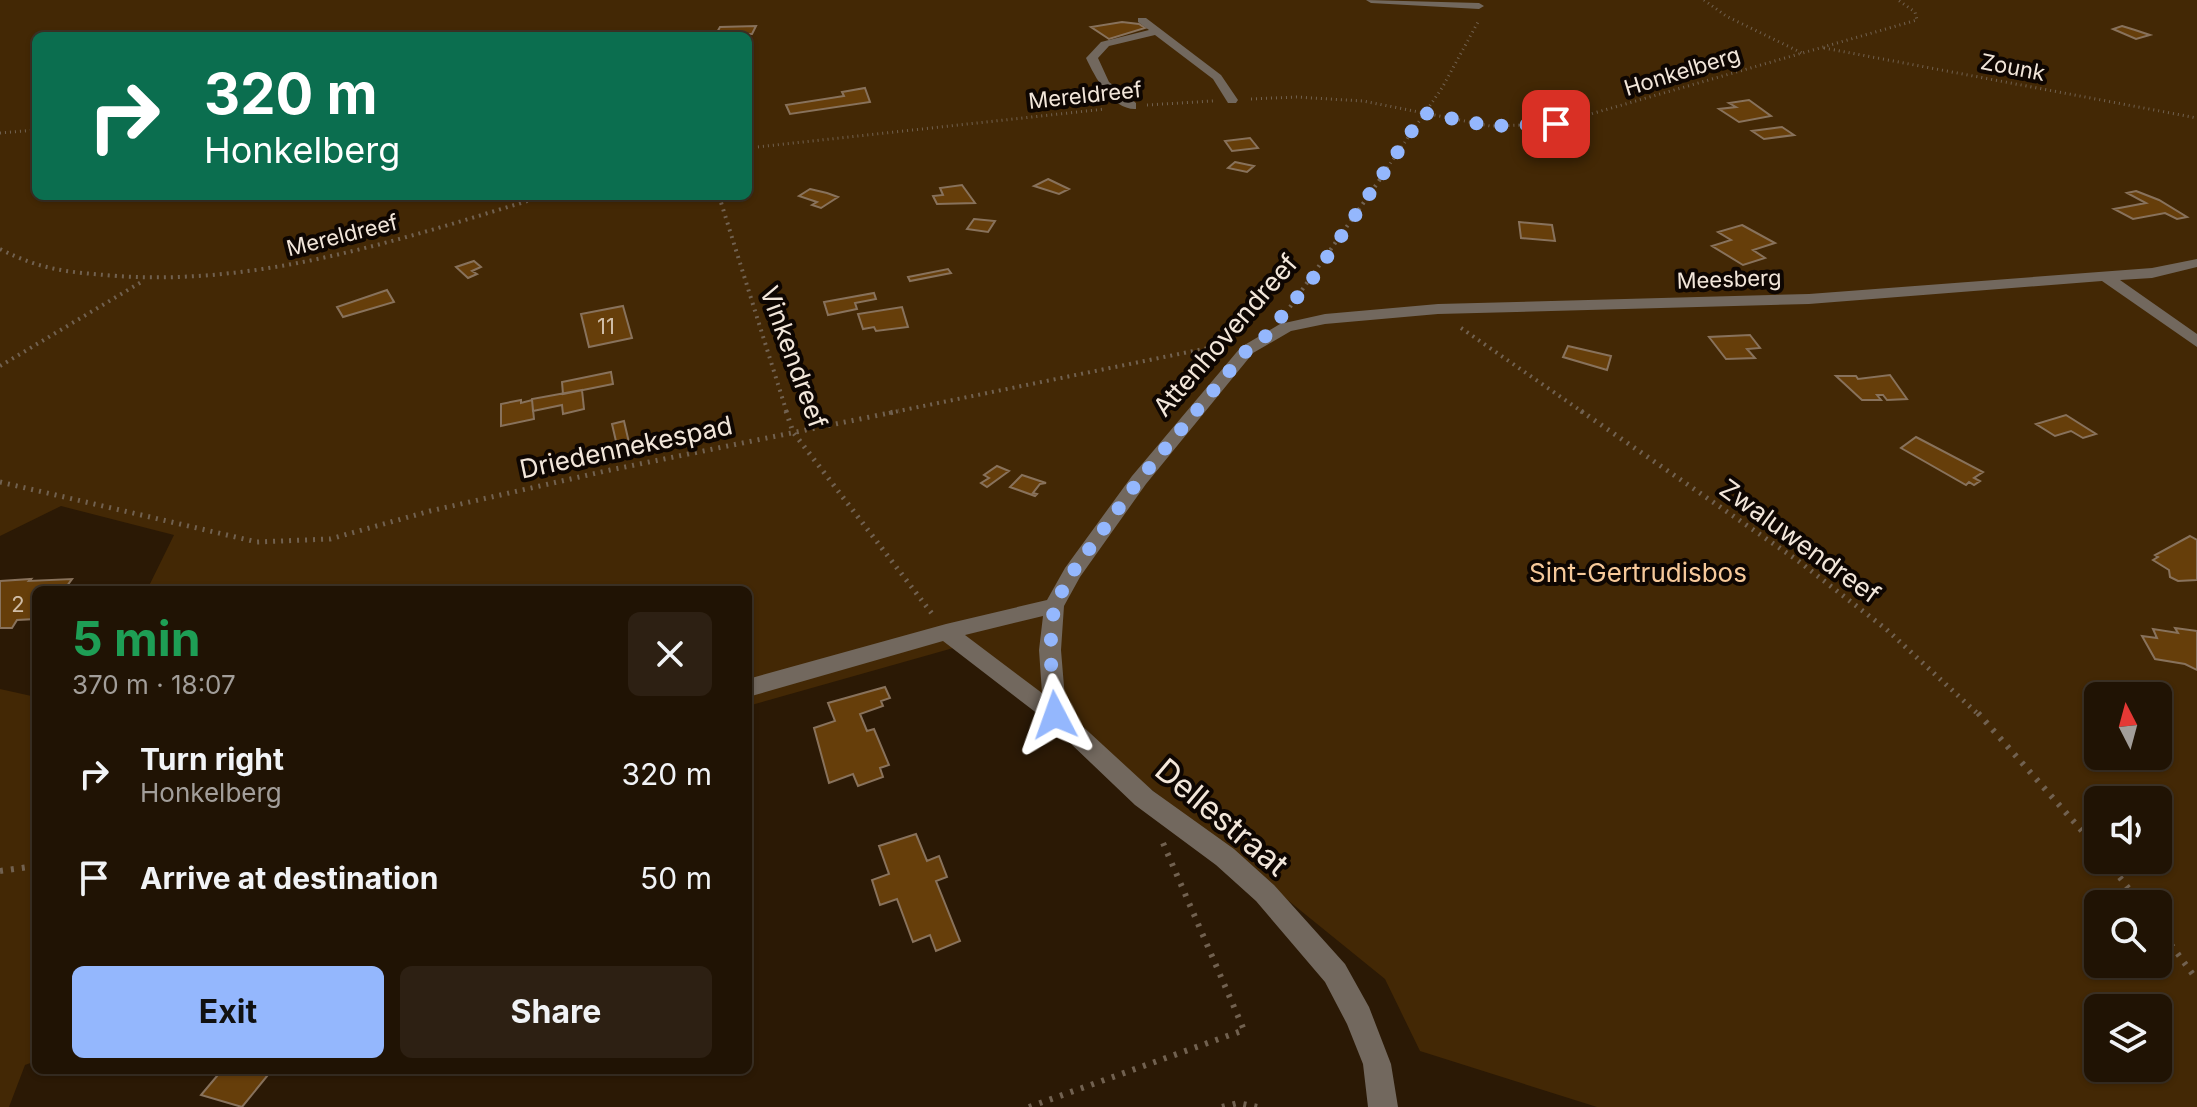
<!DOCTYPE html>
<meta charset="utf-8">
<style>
:root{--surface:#201304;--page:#2d2013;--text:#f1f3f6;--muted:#a29e9a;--line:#3d3226;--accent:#94b7fd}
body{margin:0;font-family:Inter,sans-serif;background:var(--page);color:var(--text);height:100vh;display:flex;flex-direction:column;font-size:30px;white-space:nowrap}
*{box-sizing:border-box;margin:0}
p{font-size:26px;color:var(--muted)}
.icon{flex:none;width:44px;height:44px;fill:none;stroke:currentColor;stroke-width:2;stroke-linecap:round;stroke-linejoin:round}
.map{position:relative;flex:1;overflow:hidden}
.panel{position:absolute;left:32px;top:586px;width:720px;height:488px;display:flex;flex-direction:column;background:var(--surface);border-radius:12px;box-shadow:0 2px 6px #0004,0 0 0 2px var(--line)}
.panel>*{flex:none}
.banner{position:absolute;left:32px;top:32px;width:720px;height:168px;border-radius:12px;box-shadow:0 2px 6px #0004,0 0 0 2px var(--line);background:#0b6e4f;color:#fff;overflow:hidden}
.needle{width:52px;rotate:354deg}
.fabs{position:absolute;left:2084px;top:682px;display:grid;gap:16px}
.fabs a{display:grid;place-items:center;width:88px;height:88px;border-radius:12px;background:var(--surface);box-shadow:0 2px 6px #0004,0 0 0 2px var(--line);font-size:40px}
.pin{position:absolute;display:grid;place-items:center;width:68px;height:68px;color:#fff;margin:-34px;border-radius:16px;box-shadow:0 4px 12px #0006}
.me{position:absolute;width:88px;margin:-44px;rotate:356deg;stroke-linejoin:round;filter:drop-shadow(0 0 6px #0008)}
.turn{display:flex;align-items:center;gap:28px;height:168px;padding:0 40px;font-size:36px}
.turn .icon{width:104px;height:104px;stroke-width:2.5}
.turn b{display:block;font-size:56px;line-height:68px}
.round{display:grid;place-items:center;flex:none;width:84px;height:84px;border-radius:12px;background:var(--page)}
.head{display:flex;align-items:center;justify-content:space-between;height:136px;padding:0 40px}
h1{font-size:48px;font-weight:700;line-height:60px;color:#1e9e55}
.cta{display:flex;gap:16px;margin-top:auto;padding:16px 40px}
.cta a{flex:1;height:92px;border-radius:12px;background:var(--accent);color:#111;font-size:32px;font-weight:700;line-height:92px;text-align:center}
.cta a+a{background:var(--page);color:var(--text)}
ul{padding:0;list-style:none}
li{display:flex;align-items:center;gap:24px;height:104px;padding:0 40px}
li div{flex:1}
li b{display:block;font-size:30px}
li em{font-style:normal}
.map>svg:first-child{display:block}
.green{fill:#432805;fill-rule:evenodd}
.building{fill:#663e0a;stroke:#88725c;stroke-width:2}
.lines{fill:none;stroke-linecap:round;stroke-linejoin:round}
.path-far3{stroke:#716150;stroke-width:3;stroke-dasharray:1 4;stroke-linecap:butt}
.path-far2{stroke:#716150;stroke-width:4;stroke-dasharray:2 5;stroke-linecap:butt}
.path-far1{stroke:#716150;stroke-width:5;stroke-dasharray:2 6;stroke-linecap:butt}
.path{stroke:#716150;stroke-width:6;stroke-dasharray:3 8;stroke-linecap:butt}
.minor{fill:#72685e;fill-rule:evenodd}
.route{stroke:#94b7fd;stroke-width:14;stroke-dasharray:0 25.2}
.labels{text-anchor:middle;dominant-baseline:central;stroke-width:8;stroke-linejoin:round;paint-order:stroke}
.far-street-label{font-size:22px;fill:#f2e6da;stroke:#0e0602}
.number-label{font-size:22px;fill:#cfbca6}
.street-label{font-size:26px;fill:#f2e6da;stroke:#0e0602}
.park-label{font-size:26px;fill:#f7c99a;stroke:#0e0602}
.near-street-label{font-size:32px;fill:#f2e6da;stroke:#0e0602}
</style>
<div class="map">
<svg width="2197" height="1107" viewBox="0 0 2197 1107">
<rect width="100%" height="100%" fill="#2b1905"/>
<!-- green -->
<path class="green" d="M0,0H2197V1107H1597L1420,1051L1385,979L971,643L748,706V590H147L174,535L61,506L0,536ZM36,36H748V196H36ZM2098,696H2158V756H2098ZM2098,800H2158V860H2098ZM2098,904H2158V964H2098ZM2098,1008H2158V1068H2098Z
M0,689L36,697V1061L25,1065L9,1107H0Z"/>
<!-- building -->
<path class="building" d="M1122,22L1139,24L1145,28L1109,39L1091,27Z
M756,26L752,34H716L720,27Z
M2122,26L2135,30L2150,35L2136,39L2113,29Z
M865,88L870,102L790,114L786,105L844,96L842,92Z
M1749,100L1771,116L1739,122L1719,109L1736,107L1729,103Z
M1782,127L1794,135L1764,139L1752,131Z
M1250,138L1258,148L1232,151L1225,141Z
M1235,162L1254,166L1247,172L1228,168Z
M1048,179L1069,189L1059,194L1034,186Z
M962,185L975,203L937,204L933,196L943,195L940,188Z
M810,189L827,193L838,197L821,208L812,205L817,202L799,196Z
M2136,191L2159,200L2187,217L2177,219L2165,213L2133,219L2114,209L2146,203L2127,193Z
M974,219L995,221L988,232L967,229Z
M1519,222L1552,225L1555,241L1521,238Z
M1742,225L1775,243L1753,250L1765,258L1743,265L1712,246L1731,240L1718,232Z
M474,261L481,267L472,271L477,274L468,278L456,267Z
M948,269L951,273L910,281L908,277Z
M387,290L394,302L343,317L337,307Z
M874,293L876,299L855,303L857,309L828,315L824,302Z
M623,306L632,338L589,347L581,314Z
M902,307L908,327L876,331L874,327L863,329L858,314Z
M1750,335L1760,348L1747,349L1755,358L1726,359L1709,337Z
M1568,346L1611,356L1607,370L1563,357Z
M611,372L613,384L563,394L562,382Z
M1890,375L1907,399L1887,400L1883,395H1877L1881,400H1862L1836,376H1856L1858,379Z
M582,390L584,409L563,414L562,405L533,411L532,399Z
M521,400V403L532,400L534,419L501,426V404Z
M2066,415L2096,434L2083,438L2071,431L2055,436L2036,424Z
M624,421L630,447L618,450L612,424Z
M1916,437L1983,472L1974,478L1980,481L1974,485L1969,482L1966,485L1901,448Z
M997,466L1009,471L987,487L981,483L989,478L984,475Z
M1022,475L1046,483L1040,484L1033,493L1037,494L1035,496L1010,487Z
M2190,536L2197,540V580L2178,581L2170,577L2169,570L2153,560L2158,557L2155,555Z
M31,579L29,581L72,579L64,590H36V619L17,620L12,628H0V581Z
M2175,628L2197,631V670L2185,664L2155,659L2142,636L2157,638L2153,629L2178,633Z
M885,687L890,698L881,701L883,706L860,714L867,731L874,729L889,765L880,768L883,777L858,786L853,774L829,783L814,728L835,721L828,703Z
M916,834L927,861L939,856L947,877L936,881L960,941L936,951L930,935L913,942L897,899L880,905L872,880L889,874L879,846Z
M222,1070H272L242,1107L201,1095Z"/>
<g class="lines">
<!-- path-far3 -->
<path class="path-far3" d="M1704,0L1726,16L1802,53
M1824,48L2197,118
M1251,99L1296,97L1363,101L1490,126L1556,124L1917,20L1915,12L1898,0
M1147,105L1213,101
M0,133L36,130
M748,148L1105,109
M1379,180L1442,88L1478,22"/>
<!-- path-far2 -->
<path class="path-far2" d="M719,196L787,413
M0,249C43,271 69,272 117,276C264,286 405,238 544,196
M1290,307L1381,178
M1461,328L1584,413
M0,366L143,281
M889,413L1223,345"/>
<!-- path-far1 -->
<path class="path-far1" d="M786,411L793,432L933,615
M1581,411L1797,560L1886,629L1979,715
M0,482L257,542L330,539L430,511L610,470L899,411"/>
<!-- path -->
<path class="path" d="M1978,713L2098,849
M2106,860L2141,904
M0,871L36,866
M2158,927L2197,980
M1029,1107L1244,1030L1163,843
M1222,1107L1238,1103L1258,1107"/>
<!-- minor -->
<path class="minor" d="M1366,0L1479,3L1484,6L1479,9L1371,3Z
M1138,18H1146L1221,75L1238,100L1236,103H1228L1213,79L1155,35L1109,46L1098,58L1109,82L1136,103V109C1112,110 1095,77 1086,58L1101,42L1149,30L1138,22Z
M2197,259V267L2152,278L2120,280L2197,334V347L2102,281L1809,304L1438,314L1325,324L1291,331L1253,353L1146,484L1080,577L1064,606L1061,650L1066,711L1153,791L1234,849L1274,885L1345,964L1369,1007L1391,1064L1398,1107H1368L1363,1064L1347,1024L1325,982L1256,901L1216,865L1135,805L1047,721L943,641L748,697V679L946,624L1047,600L1065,568L1132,476L1241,347L1280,324L1325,314L1438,304L1809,294L2152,268ZM1043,616L1039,650L1042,693L965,635Z"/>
</g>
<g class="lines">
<!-- route -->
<path class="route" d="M1055,715L1050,650L1054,606L1072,573L1139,480L1247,350L1264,338L1313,278L1424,113L1490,126L1556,124"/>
</g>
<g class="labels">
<!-- far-street labels -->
<g class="far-street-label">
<text transform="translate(2013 67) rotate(11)">Zounk</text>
<text transform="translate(1682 71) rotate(-17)">Honkelberg</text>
<text transform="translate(1085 95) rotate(-6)">Mereldreef</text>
<text transform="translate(342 235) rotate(-14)">Mereldreef</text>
<text transform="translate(1729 279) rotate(-2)">Meesberg</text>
</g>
<!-- number labels -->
<g class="number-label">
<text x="606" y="326">11</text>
<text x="18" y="604">2</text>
</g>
<!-- street labels -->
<g class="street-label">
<text transform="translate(1225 335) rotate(-49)">Attenhovendreef</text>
<text transform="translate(794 357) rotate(70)">Vinkendreef</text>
<text transform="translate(626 447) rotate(-12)">Driedennekespad</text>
<text transform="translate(1800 541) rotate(36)">Zwaluwendreef</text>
</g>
<!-- park labels -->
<g class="park-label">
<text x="1638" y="572">Sint-Gertrudisbos</text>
</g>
<!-- near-street labels -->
<g class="near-street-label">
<text transform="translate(1222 817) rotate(40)">Dellestraat</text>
</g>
</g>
</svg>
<div class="fabs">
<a><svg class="needle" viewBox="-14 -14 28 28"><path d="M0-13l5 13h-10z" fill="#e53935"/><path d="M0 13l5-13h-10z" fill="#a29e9a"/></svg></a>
<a><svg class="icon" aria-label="sound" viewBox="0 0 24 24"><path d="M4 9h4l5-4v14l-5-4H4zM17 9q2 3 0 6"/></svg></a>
<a><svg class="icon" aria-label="search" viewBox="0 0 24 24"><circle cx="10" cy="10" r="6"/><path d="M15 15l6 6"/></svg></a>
<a><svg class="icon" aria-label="layers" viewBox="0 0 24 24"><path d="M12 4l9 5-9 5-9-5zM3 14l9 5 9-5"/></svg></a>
</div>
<div class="pin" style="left:1556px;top:124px;background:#d93025"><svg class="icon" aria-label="arrive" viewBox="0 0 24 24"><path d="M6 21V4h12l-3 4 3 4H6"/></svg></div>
<svg class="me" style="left:1055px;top:715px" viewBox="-20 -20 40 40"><path d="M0-17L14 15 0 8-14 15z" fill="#94b7fd" stroke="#fff" stroke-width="4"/></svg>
<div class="banner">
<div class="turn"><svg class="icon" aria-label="right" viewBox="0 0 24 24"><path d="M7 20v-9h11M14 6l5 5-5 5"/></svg><div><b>320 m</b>Honkelberg</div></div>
</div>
<section class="panel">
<div class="head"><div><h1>5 min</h1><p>370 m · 18:07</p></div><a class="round"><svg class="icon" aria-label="close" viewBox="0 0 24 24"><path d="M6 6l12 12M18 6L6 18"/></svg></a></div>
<ul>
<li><svg class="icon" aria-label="right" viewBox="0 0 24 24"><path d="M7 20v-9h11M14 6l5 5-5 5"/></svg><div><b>Turn right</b><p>Honkelberg</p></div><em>320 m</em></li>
<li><svg class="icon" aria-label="arrive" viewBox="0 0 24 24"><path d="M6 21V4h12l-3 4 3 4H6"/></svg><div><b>Arrive at destination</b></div><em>50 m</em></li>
</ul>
<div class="cta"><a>Exit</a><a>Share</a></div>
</section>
</div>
